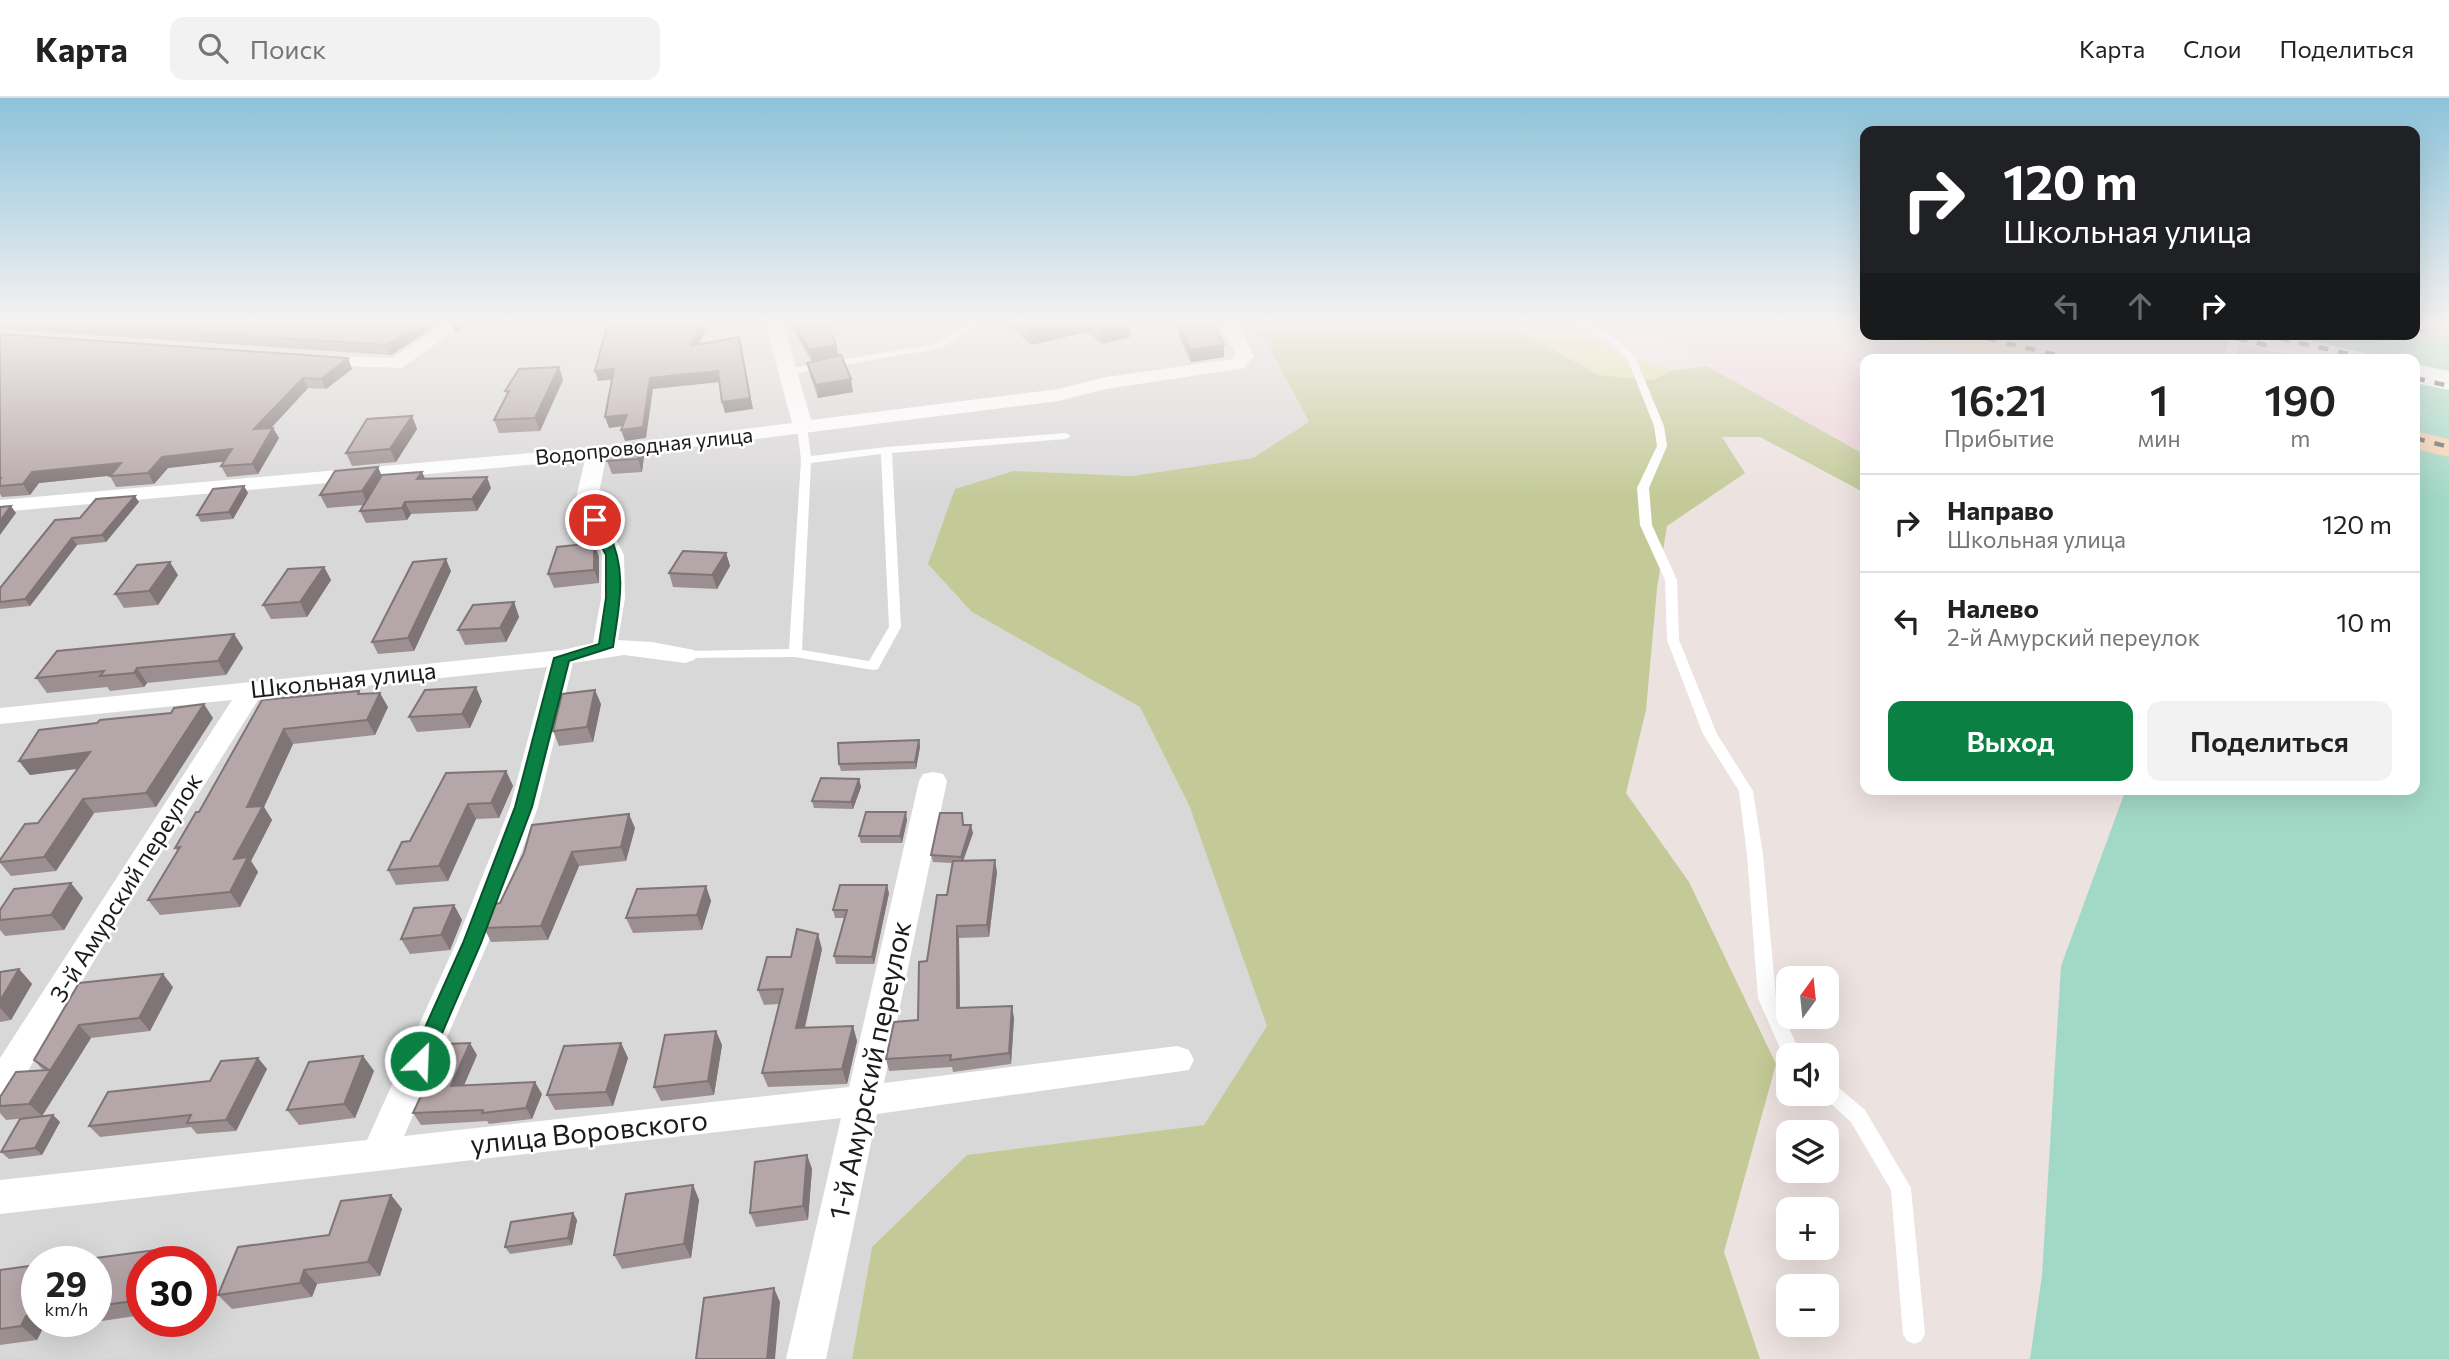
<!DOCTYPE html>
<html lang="ru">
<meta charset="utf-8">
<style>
:root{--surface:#fff;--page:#f2f2f2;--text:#222;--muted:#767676;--line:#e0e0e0;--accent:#0b8043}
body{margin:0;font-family:Commissioner,sans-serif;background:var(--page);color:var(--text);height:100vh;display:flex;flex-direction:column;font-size:26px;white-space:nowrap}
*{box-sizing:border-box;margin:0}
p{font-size:23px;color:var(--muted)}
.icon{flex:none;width:38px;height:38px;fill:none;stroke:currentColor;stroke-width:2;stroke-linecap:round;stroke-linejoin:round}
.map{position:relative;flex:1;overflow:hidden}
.panel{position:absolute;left:1860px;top:256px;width:560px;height:441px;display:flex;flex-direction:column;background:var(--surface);border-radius:14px;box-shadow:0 7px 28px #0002}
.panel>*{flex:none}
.top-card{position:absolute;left:1860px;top:28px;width:560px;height:214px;border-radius:14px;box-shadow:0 7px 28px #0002;background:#202124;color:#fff;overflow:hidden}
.needle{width:46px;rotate:15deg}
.fabs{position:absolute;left:1776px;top:868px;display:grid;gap:14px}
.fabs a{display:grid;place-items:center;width:63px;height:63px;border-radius:14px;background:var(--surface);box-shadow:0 7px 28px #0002;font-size:35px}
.speed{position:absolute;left:21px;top:1148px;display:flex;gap:14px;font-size:35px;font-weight:700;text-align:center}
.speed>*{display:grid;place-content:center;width:91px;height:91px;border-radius:50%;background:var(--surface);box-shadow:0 7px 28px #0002;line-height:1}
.speed small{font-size:18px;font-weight:400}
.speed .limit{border:10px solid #d22;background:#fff;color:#111}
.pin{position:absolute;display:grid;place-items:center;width:60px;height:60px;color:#fff;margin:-30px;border:4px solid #fff;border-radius:50%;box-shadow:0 2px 7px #0007}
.me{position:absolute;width:77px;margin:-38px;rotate:24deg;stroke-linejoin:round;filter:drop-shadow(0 0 5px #0008)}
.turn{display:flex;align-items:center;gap:24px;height:147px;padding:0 28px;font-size:32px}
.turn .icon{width:91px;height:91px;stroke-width:2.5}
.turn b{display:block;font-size:49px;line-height:60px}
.lanes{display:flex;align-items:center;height:66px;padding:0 28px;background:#0003;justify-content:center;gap:35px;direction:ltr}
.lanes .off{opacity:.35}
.eta{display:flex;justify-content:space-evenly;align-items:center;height:119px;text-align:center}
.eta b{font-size:42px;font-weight:600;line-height:49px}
.action{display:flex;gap:14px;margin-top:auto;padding:14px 28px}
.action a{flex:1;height:80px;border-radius:14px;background:var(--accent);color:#fff;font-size:28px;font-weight:600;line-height:80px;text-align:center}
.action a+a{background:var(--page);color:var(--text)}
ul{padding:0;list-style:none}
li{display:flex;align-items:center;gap:21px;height:98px;padding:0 28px;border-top:2px solid var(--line)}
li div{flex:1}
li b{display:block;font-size:26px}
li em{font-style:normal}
header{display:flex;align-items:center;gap:42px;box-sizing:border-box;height:98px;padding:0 35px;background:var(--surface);border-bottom:2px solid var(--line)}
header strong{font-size:33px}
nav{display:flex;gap:38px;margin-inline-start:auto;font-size:24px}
.search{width:490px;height:63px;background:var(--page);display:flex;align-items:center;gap:18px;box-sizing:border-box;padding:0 24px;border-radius:14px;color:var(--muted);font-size:26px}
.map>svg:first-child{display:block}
.residential{fill:#d9d8d8;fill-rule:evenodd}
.military{fill:#eed4db}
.grass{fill:#e5e2a7}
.forest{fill:#c3ca97}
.water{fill:#a2d9c6}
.pier{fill:#fff}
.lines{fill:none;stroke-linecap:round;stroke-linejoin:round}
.service{fill:#fff;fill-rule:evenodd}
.minor{fill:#fff;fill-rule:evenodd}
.secondary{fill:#f6d4b5;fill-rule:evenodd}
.rail{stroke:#696969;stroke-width:4.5;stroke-dasharray:10 10;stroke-linecap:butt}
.wall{fill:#9c8f91}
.shaded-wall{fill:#7f7476}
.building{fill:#b5a6a9;stroke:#7f7476;stroke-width:2}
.route{fill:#0b8043;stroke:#07532c;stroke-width:2}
.labels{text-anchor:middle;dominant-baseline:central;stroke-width:5;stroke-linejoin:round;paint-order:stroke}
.far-street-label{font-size:21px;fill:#1b1b1b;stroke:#fff}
.street-label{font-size:24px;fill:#1b1b1b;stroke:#fff}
.near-street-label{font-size:28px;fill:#1b1b1b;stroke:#fff}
</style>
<header>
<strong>Карта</strong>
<div class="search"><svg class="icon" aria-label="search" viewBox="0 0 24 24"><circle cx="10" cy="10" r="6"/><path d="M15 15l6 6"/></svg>Поиск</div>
<nav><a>Карта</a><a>Слои</a><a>Поделиться</a></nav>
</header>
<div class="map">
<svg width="2449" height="1261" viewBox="0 0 2449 1261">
<rect width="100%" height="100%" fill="#ece2e0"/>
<!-- residential -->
<path class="residential" d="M0,224H1241L1266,243L1309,324L1253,360L1132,378L1014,373L972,514L1140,609L1189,707L1268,928L1204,1027L967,1057L872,1149L852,1261H0ZM37,1164H96V1223H37ZM142,1164H201V1223H142Z"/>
<!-- military -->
<path class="military" d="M1650,224H1792L1938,261H1866L1865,357L1707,268Z"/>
<!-- grass -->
<path class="grass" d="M1503,224H1625L1592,237L1618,258L1674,272L1652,282L1599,277Z"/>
<!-- forest -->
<path class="forest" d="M1241,224H1503L1599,277L1652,282L1674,272L1707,268L1865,357V395L1760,339H1722L1745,375L1667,428L1657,490L1646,612L1626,695L1689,784L1776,966L1724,1154L1760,1261H852L872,1149L967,1057L1204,1027L1267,928L1189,707L1140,609L972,514L928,466L955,391L1014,373L1132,378L1253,360L1309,324L1266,243Z"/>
<!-- water -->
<path class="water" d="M2415,224H2449V1261H2030L2042,1177L2061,868L2126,691H2415V261H2309L2310,236H2415Z"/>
<!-- pier -->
<path class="pier" d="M2198,236H2280L2392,261H2308Z
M2415,266L2449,273V292L2415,285Z"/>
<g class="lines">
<!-- service -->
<path class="service" d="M971,224H982L941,250L786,277L781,274L786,271L935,246Z
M1573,224H1585L1614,238L1635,259L1664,328L1667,348L1649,390L1652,427L1677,482L1679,542L1717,636L1753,693L1763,757L1776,900L1801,957H1788V963L1783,957L1758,900L1747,757L1739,693L1703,636L1667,542L1665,482L1640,427L1637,390L1657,348L1654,328L1628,262L1608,242Z
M2230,236H2240L2235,261H2225Z
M802,326L807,329L811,358L886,349L1066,335L1071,338L1066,341L892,355L901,529L878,571L873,572L795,559L680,560L678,557L680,554L685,553L789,551L801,362L797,329ZM881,356L889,529L869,563L802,552L811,365Z
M1827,983L1833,985L1865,1012L1911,1090L1925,1236L1921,1243L1914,1246L1907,1243L1903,1236L1891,1092L1851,1024L1821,997L1827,996Z"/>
<!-- minor -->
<path class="minor" d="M441,224L462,227L402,270L316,267L307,262L316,257L392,260L443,227Z
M765,224H783L811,322L1058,291L1106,279L1232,261L1236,257L1220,224H1237L1254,258L1244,270L1238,271L1106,291L1058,303L606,360L597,404L624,457L625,500L618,542L652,544L694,552L697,557L694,562L685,565L624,557L573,565L538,709L488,845L404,1038L849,989L919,683L923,676L933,674L943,676L947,683L884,985L1177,948L1189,952L1194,962L1189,972L877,1016L826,1261H786L841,1020L0,1116V1082L367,1042L456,845L510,709L547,569L260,599L120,820L12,999L0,1004V960L232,602L0,626V610L562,552L593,545L601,500L602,457L575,404L585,362L0,414V402L597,349L792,325Z"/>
<!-- secondary -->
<path class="secondary" d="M1910,236H1956L2035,255L2039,261H1993L1914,241Z
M2415,333L2449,341V359L2415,351Z"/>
<!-- rail -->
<path class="rail" d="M1967,236L2074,261
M2218,236L2270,248
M2260,236L2372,261
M2415,280L2449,288
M2415,340L2449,349"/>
</g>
<!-- wall -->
<path class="wall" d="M0,224H220L254,229L263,224H439V226L391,257L0,231Z
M792,224H827L836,247L838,258L853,294L818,300L810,277L807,265L812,264L796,236Z
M1011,224H1129L1130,239L1102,246L1087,234L1031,247L1011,229Z
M1179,227L1224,259L1191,264L1179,239Z
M0,236L348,260L352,271L326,291L308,290L271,330H273L279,340L258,376L227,379L221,368L225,363L168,370L154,386L116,389L110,378V377L39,385L30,397L2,399L0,396Z
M559,269L563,282L540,333L499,335L494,322L507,298L505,293Z
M412,318L417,331L396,364L352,368L346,355Z
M640,345L644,358L642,374L612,376L607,363Z
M378,369L381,377L422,374L425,381L491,390L477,413L411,416L407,422L366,425L360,413L364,407L327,410L320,397Z
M244,388L248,395L233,421L201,424L197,417Z
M139,404L106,444L77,447L30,508L0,511V490L80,420Z
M594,445L599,459V485L554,490L548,476Z
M726,455L730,468L717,491L673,489L669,475Z
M324,469L331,482L307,519L271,521L263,507Z
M451,473L414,553L378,556L372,544Z
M178,477L158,507L124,510L115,496Z
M514,504L519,519L506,544L465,547L458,532Z
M234,536L243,550L226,577L147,585L144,589L110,593L107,589L47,595L36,580Z
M359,593L361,596L388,609L375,637L293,646L264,709L272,722L251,763L258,774L240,809L160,817L148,802L178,753L175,750L199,714L262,602Z
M482,603L470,630L417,634L409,619Z
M601,606L593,644L559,648L553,633Z
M213,620L156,709L94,715L56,773L11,778L0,765V762L38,725L78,670L30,677L19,663Z
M919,642L920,649L916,671L841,673L839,666Z
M506,673L513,688L499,720L476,721L448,783L396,787L388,772L410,743Z
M859,681L861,689L853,711L814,710L812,703Z
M907,722L902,745H861L859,738Z
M963,722L964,727L973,735L963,763L997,774L989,839L959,840L960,910L1014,920L1011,966L953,974L952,969L889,973L886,961L918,922L927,863L947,797L952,765L933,764L931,757Z
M635,730L626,763L579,768L548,842L491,844L484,830L500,805L524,755Z
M706,788L711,803L702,832L633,835L626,820Z
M889,795L874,866H836L834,858L845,820H835L833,812Z
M83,800L64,832L5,838L0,832V812Z
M454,807L462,822L450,852L410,856L401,841Z
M822,851L805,930L853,928L857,943L847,986L768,989L762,975L779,906L764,907L758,892L791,859Z
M19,871L32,886L11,922L0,924V874Z
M79,885L173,889L150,933L91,940L42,1018L53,1017L60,1024L42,1057L9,1061L1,1054L39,1019L6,1022L0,1015V999L43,972L34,962Z
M716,933L722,947L714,997L661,1003L654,989Z
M621,945L628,960L613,1008L555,1012L547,997Z
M477,957L464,987L542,996L532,1021L489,1026L487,1023L421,1027L413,1015Z
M363,958L374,973L355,1020L299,1027L287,1012Z
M258,960L267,971L236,1033L197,1036L191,1029L100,1039L89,1028L210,983Z
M807,1057L812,1071L808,1122L756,1129L750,1115Z
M693,1087L699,1102L691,1160L622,1171L614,1157Z
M391,1097L402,1111L380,1178L317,1186L312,1199L232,1211L218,1197L329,1137Z
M573,1115L577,1122L572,1147L510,1156L505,1149Z
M164,1151L176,1164H142V1217L42,1232L37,1242L0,1247V1172L37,1167V1223H96V1164Z"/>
<!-- shaded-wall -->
<path class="shaded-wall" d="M423,224H439V226L391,257L387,247Z
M452,224H473L455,235L451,225Z
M701,224H704L706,231L694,259L691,248Z
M1050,224H1086L1087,234L1031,247L1029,229Z
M1129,224L1130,239L1102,246L1101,228L1114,225Z
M739,239L753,311L725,315L722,304Z
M836,247L839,259L812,264L809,252Z
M1224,247V259L1191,264L1190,252Z
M348,260L352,271L326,291L321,281Z
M559,269L563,282L540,333L535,320Z
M614,271L617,281L598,283L595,273Z
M718,273L720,284L653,291L646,340L625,343L621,332L650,280Z
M303,280L308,290L260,342L254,331Z
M851,281L853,294L818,300L816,287Z
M627,317L631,327L609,330L605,319Z
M412,318L417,331L396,364L390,351Z
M273,330L279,340L258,376L252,366Z
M640,345L644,358L642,374L638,361Z
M232,351L238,362L168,370L154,386L148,375L162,359Z
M121,365L128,376L39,385L30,397L23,386L32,374Z
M378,369L384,383L368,407L362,393Z
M422,374L427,385L417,381Z
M487,379L491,390L477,413L472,401Z
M244,388L248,395L233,421L229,414Z
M135,398L139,404L106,444L102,437Z
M405,404L411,416L407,422L402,410Z
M11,408L16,415L0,437V423Z
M72,440L77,447L30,508L25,501Z
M594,445L599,459V485L594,472Z
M726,455L730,468L717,491L712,477Z
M446,461L451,473L414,553L408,540Z
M170,464L178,477L158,507L149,493Z
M324,469L331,482L307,519L300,504Z
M514,504L519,519L506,544L500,530Z
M234,536L243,550L226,577L218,563Z
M137,570L147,585L144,589L134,575Z
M476,589L482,603L470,630L462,616Z
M595,592L601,606L593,644L587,629Z
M380,595L388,609L375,637L367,622Z
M204,606L213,620L156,709L146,695Z
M284,631L293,646L264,709L272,722L251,763L258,774L240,809L230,794L234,761L247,709Z
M919,642L920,649L916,671L915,664Z
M90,654L100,668L30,677L19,663Z
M506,673L513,688L499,720L491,705Z
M859,681L861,689L853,711L851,704Z
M83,701L94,715L56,773L44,759Z
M468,706L476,721L448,783L439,768Z
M906,714L907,722L902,745L900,738Z
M629,716L635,730L626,763L621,749Z
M971,727L973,735L962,766L961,759Z
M572,754L579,768L548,842L541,828Z
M995,762L997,774L989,839L987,827Z
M71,785L83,800L64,832L51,817Z
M887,787L889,795L874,866L872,859Z
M706,788L711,803L702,832L697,817Z
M454,807L462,822L450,852L441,837Z
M957,828L959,840L960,922L957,910Z
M818,836L822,851L801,945L796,930Z
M19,871L32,886L11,922L0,910V903Z
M163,876L173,889L150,933L139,920Z
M1012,908L1014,920L1011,966L1009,955Z
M79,927L91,940L42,1018L29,1006Z
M853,928L857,943L847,986L842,971Z
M716,933L722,947L714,997L708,983Z
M470,945L477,957L459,999L451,988Z
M621,945L628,960L613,1008L606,994Z
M363,958L374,973L355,1020L344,1006Z
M258,960L267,971L236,1033L226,1022Z
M535,984L542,996L532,1021L526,1010Z
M53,1017L60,1024L42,1057L35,1050Z
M807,1057L812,1071L808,1122L803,1108Z
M693,1087L699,1102L691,1160L684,1146Z
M391,1097L402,1111L380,1178L368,1164Z
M573,1115L577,1122L572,1147L568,1140Z
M164,1151L176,1164H158Z
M304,1172L317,1186L312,1199L300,1185Z
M774,1190L780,1204L775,1261H767Z
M26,1218L42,1232L37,1242L21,1228Z"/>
<!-- building -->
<path class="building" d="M41,224H220L254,229L263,224H423L387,247Z
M608,224H701L691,248L739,239L750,300L722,304L718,273L650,280L643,329L621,332L627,317L605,319L614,271L595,273Z
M793,224H827L836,247L809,252Z
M1023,224H1050L1029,229Z
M1097,224H1115L1101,228Z
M1202,224H1213L1224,247L1190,252L1179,227Z
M0,236L348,260L321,281L303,280L254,331L273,330L252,366L221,368L232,351L162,359L148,375L110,378L121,365L32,374L23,386L0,388V382L1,380H0Z
M841,257L851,281L816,287L807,265Z
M559,269L535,320L494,322L509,293H505L519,271Z
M412,318L390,351L346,355L367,321Z
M640,345L638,361L607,363L613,348Z
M378,369L362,393L320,397L335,373Z
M422,374L417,381L487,379L472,401L405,404L402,410L360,413L382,377Z
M244,388L229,414L197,417L213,391Z
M135,398L102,437L72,440L25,501L0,504V490L55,422L80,420L96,401Z
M11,408L0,423V409Z
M594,445V472L548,476L557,449Z
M683,453L726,455L712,477L669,475Z
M446,461L408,540L372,544L413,464Z
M170,464L149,493L115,496L137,467Z
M324,469L300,504L263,507L288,471Z
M514,504L500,530L458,532L473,507Z
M234,536L218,563L137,570L134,575L100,578L104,573L36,580L57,553Z
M476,589L462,616L409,619L425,592Z
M595,592L587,629L553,633L562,596Z
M359,593L358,596L380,595L367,622L284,631L247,709L263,708L234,761L248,759L230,794L148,802L180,749L175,750L196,714H199L262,602Z
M204,606L146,695L83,701L44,759L0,764V762L25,726L38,725L90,654L19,663L39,632L97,625L100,622L171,615L174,610Z
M919,642L915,664L839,666L838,645Z
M506,673L491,705L468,706L439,768L388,772L402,744L410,743L446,675Z
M821,680L859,681L851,704L812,703Z
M866,714H906L900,738H859Z
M940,715H962L963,727H971L961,759L931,757Z
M629,716L621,749L572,754L541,828L484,830L493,806L500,805L524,755L532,727Z
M995,762L987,827L957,828V910L1012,908L1009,955L950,962L951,957L886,961L894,924L918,922L919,864L927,863L937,797H947L953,763Z
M71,785L51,817L0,822V812L14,791Z
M840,787H887L872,859L834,858L847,812H833Z
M706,788L697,817L626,820L637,791Z
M454,807L441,837L401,841L414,810Z
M797,831L818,836L796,930L853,928L842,971L762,975L783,891L758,892L767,859H791Z
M19,871L0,903V874Z
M163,876L139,920L79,927L29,1006L0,1008V999L16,974L49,972L34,962L79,885Z
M716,933L708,983L654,989L665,937Z
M470,945L451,988L535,984L526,1010L482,1015L483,1012L413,1015L445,946Z
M621,945L606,994L547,997L564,948Z
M363,958L344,1006L287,1012L309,964Z
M258,960L226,1022L187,1025L191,1017L89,1028L108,994L210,983L221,963Z
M53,1017L35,1050L1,1054L20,1021Z
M807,1057L803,1108L750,1115L755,1064Z
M693,1087L684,1146L614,1157L626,1096Z
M391,1097L368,1164L304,1172L300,1185L218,1197L238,1149L329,1137L341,1103Z
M573,1115L568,1140L505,1149L511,1124Z
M164,1151L158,1164H142V1200L141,1202L96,1208V1164H65Z
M37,1167V1217L26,1218L21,1228L0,1231V1172Z
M774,1190L767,1261H696L704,1200Z"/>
<!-- sky -->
<linearGradient id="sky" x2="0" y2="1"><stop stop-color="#8cc3da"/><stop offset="0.56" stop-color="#f6f2f1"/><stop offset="1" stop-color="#f6f2f1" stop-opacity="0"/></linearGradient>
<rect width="2449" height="401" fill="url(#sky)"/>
<!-- route -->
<path class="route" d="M595,418C602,421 604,427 608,434C628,472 619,508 613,549L569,563L532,709L481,845L430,963L427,969L420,971L413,969L410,963L463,845L515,709L554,560L599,546L606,500V457L588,422Z"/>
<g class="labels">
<!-- far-street labels -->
<g class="far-street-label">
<text transform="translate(644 347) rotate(-6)">Водопроводная улица</text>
</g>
<!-- street labels -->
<g class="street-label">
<text transform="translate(343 581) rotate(-6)">Школьная улица</text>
<text transform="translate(125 789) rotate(-58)">3-й Амурский переулок</text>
</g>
<!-- near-street labels -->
<g class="near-street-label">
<text transform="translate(869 972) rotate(-78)">1-й Амурский переулок</text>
<text transform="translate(589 1033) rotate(-6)">улица Воровского</text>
</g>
</g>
</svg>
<div class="fabs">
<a><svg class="needle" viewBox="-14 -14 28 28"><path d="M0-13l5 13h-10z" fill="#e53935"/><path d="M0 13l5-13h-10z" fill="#767676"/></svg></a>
<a><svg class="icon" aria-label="sound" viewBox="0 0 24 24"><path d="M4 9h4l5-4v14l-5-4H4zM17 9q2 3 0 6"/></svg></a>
<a><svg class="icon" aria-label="layers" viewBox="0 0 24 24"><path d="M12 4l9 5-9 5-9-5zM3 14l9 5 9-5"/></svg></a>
<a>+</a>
<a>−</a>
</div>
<div class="speed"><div>29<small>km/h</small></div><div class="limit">30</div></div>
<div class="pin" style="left:595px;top:422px;background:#d93025"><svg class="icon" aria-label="arrive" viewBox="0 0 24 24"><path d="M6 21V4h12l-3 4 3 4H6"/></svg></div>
<svg class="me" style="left:420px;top:963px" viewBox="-20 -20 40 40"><circle r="17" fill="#0b8043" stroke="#fff" stroke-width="3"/><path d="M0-11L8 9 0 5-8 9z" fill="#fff"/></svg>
<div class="top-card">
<div class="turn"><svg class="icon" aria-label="right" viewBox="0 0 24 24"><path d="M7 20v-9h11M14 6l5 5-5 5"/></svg><div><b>120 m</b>Школьная улица</div></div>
<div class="lanes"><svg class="icon off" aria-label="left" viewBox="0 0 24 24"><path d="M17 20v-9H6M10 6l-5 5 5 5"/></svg><svg class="icon off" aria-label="ahead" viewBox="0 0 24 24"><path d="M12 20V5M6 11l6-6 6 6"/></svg><svg class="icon" aria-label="right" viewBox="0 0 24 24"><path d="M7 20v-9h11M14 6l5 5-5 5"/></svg></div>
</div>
<section class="panel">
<div class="eta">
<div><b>16:21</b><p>Прибытие</p></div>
<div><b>1</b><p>мин</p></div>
<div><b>190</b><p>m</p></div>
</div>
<ul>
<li><svg class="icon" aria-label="right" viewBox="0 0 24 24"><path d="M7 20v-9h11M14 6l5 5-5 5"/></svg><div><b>Направо</b><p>Школьная улица</p></div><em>120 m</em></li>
<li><svg class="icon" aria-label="left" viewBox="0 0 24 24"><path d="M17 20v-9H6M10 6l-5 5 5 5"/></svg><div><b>Налево</b><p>2-й Амурский переулок</p></div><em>10 m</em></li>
</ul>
<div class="action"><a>Выход</a><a>Поделиться</a></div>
</section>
</div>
